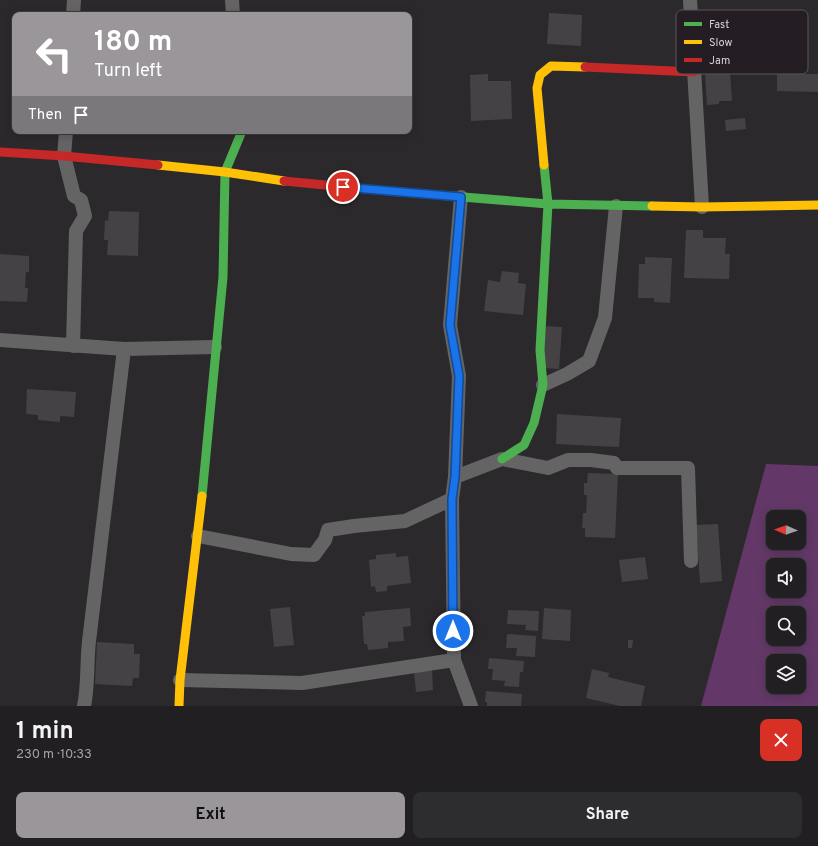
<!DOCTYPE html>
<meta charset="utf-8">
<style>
:root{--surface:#211f22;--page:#2d2c2f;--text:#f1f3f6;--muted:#a2a2a5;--line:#3e3d40;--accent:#9a969a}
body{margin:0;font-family:Overpass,sans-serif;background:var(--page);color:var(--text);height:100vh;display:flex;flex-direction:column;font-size:15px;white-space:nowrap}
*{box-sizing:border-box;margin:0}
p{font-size:13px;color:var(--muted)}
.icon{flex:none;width:22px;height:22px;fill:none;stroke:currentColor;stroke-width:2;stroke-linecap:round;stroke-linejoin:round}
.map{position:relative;height:706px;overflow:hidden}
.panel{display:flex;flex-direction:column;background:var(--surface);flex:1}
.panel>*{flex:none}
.hud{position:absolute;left:12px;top:12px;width:400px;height:122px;border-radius:8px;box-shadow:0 2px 10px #0003,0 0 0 1px var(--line);background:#9a969a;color:#fff;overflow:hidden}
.needle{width:26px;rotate:272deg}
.buttons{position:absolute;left:766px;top:510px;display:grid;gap:8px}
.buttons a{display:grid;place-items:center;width:40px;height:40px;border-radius:8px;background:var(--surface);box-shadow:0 2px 10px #0003,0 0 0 1px var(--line);font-size:20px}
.pin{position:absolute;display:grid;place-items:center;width:34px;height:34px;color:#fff;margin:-17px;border:2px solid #fff;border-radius:50%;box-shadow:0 1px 4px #0007}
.me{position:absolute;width:44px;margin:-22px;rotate:0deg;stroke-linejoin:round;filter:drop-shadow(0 0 3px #0008)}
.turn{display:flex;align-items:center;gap:14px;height:84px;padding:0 16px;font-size:18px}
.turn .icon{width:52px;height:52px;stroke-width:2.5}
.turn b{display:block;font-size:28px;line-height:34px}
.then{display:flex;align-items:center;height:38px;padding:0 16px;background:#0003;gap:8px;font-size:15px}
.round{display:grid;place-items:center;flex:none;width:42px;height:42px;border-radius:8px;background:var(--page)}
.overview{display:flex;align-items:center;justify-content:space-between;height:68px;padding:0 16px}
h1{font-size:24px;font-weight:700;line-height:30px}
.button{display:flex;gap:8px;margin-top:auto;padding:8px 16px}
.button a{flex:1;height:46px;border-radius:8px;background:var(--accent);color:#111;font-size:16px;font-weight:700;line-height:46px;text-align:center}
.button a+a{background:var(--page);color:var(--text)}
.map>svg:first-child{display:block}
.green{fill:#633868;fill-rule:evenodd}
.building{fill:#454246}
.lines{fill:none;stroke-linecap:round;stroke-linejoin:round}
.street{stroke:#656465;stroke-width:14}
.fast{stroke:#4caf50;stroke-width:9}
.slow{stroke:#ffc107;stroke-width:9}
.jam{stroke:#c62828;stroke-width:9}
.route-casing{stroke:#114b97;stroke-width:10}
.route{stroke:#1a73e8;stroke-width:7}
.key{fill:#241e24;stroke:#595459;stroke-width:1}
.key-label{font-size:11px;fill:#d5d1d5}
</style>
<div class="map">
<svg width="818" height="706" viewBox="0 0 818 706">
<rect width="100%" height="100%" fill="#2c292d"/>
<!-- green -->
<path class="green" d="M766,464L818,466V706H701ZM773,517H799V543H773ZM773,565H799V591H773ZM773,613H799V639H773ZM773,661H799V687H773Z"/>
<!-- building -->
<path class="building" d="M549,13L582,15L581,46L547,44Z
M730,71L732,101H719V104L707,105L705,72Z
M488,74V81H511L512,119L471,121L470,75Z
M777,74H818V92L777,91Z
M745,118L746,129L726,131L725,120Z
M109,211L139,212L138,256L107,255L108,240H104L105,220L108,221Z
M686,230H703V238H726L725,254H730L729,279L684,278Z
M0,254L29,256V272H26L25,288H28L27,302L0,301Z
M645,257L672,258L670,303L654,302V298H638L639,264H645Z
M502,271L519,273L518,283L526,284L523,315L484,311L488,280L500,282Z
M545,326L562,327L559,369L543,368Z
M27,389L76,392L74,417L60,416V422L38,420V415L26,414Z
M557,414L621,418L619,447L556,444Z
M588,473L618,474L615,538L585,537V528H582L583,513H586L587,495H584V483H587Z
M718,524L722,581L700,583L696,525Z
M396,553V557L408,556L411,583L387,586V591L376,592L375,586L371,587L369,560L376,559V555Z
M645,557L648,579L622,582L619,560Z
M290,607L294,645L274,647L270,609Z
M410,608L411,626L403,627L404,641L388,642V648L368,650L367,644H364L362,616H365V612Z
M544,608L571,610L570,641L542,639Z
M508,610L539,611L538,631L525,630L526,625L507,624Z
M507,634L536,636L535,657L516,656L517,648H506Z
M628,640H633L632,648H628Z
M97,642L134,644V654H140L139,678H133L132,686L95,684Z
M489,658L524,661L523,672H520L519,687L504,686L505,681L492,680L493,669H488Z
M432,669L433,690L416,692L414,671Z
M592,669L609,673L608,677L645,686L641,706H620L586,698Z
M486,691L522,694L521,706H487V702H485Z"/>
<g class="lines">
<!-- street -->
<path class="street" d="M232,0L233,15
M690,0L702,207
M73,15L74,0
M66,131L64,156L74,196L81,200L85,216L76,231L73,346
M461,197L450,325L459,376L455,477L452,499L454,660L471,706
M0,340L124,349L215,347
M543,385L567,374L589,361L605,318L616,206
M455,477L502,459L548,468L568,460H591L614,463L617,468H688L691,561
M198,536L291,554L314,555L325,540L328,530L354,526L405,521L452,499
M180,680L302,683L454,660
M84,706C89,682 86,658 90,633C102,539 113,444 124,349"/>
<!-- fast -->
<path class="fast" d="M377,190L548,204L652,206
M502,459L524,445L534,423L543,385L540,350L548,204L544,165
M202,496L223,277L225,172L242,131"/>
<!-- slow -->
<path class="slow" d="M158,165L225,172L284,181
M544,165L537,88L540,75L551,66L585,67
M652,206L702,207L818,205
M179,706L180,680L202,496"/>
<!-- jam -->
<path class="jam" d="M585,67L694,72
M0,152L64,156L158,165
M284,181L377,190"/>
</g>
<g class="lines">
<!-- route casing -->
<g class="route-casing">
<path id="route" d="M343,187L461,197L450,325L459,376L455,477L452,499L453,631"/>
</g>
<!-- route -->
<use href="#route" class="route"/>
</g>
<!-- legend -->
<rect x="676" y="10" width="132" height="64" rx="6" class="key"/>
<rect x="684" y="22" width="18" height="4" fill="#4caf50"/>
<rect x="684" y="40" width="18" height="4" fill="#ffc107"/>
<rect x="684" y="58" width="18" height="4" fill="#c62828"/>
<g class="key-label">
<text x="709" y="28">Fast</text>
<text x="709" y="46">Slow</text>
<text x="709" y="64">Jam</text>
</g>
</svg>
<div class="buttons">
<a><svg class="needle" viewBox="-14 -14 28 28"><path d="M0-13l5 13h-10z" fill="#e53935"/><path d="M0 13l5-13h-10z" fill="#a2a2a5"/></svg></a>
<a><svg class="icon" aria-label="sound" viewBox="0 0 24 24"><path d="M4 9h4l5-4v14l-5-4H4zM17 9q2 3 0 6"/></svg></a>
<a><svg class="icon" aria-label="search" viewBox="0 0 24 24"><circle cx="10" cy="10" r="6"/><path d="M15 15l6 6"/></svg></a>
<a><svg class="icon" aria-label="layers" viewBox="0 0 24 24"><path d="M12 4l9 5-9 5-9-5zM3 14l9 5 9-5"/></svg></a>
</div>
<div class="pin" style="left:343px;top:187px;background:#d93025"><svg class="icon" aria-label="arrive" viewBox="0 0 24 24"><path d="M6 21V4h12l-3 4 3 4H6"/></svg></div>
<svg class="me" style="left:453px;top:631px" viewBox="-20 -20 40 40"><circle r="17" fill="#1a73e8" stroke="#fff" stroke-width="3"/><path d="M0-11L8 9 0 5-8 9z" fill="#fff"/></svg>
<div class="hud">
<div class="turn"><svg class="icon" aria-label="left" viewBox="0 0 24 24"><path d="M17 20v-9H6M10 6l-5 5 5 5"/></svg><div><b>180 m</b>Turn left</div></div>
<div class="then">Then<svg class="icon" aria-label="arrive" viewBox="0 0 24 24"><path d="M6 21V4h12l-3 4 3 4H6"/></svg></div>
</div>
</div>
<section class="panel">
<div class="overview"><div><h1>1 min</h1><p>230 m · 10:33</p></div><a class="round" style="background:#d93025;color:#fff"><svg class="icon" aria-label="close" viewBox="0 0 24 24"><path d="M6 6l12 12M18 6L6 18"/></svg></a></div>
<div class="button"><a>Exit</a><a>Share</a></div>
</section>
